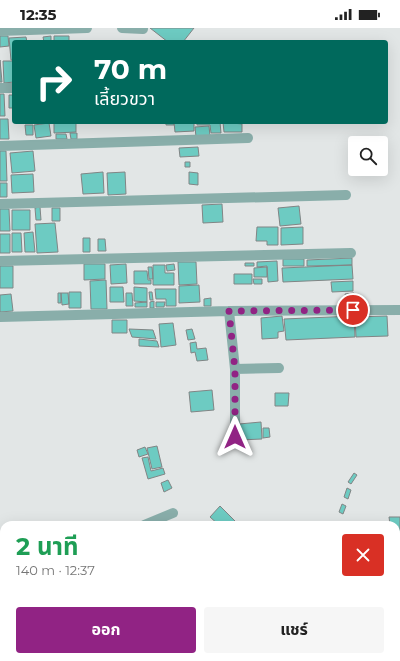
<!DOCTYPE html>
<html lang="th">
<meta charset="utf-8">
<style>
:root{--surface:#fff;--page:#f6f6f6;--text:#222;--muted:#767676;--accent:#912384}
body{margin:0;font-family:Montserrat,"Noto Sans Thai",sans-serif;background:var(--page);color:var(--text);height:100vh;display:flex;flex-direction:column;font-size:15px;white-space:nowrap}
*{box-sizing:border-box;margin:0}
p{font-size:13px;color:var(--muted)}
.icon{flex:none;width:22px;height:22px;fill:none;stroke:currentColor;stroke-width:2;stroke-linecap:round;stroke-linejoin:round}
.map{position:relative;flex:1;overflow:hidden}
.sheet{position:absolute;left:0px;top:493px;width:400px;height:140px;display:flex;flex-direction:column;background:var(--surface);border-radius:12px 12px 0 0;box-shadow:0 4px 16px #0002}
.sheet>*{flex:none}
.hud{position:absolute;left:12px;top:12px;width:376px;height:84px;border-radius:4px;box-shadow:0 4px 16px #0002;background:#00695c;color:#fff;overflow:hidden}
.fabs{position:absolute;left:348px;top:108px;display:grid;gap:8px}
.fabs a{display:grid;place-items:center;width:40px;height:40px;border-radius:4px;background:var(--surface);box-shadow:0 4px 16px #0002;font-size:20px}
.pin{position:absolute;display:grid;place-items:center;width:34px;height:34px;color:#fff;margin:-17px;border:2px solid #fff;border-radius:50%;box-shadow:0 1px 4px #0007}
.me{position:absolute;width:44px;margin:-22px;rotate:0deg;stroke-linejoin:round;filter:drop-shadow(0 0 3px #0008)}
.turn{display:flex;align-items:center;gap:14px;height:84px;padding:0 16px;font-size:18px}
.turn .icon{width:52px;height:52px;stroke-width:2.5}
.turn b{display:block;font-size:28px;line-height:34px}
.round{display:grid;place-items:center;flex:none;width:42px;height:42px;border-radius:4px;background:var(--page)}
.summary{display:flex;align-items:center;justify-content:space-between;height:68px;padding:0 16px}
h1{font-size:24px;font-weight:700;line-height:30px;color:#1e9e55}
.primary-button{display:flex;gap:8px;margin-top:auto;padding:8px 16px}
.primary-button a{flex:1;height:46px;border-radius:4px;background:var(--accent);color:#fff;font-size:16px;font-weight:700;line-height:46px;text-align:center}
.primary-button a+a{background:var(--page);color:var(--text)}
.status{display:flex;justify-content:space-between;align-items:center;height:28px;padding:0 20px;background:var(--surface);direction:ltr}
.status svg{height:11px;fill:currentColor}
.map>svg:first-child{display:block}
.building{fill:#6dcbc2;stroke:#818585}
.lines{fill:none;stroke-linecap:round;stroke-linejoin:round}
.minor{stroke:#89aeaa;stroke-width:10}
.route{stroke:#912384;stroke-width:7;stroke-dasharray:0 12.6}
</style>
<div class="status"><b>12:35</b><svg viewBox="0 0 49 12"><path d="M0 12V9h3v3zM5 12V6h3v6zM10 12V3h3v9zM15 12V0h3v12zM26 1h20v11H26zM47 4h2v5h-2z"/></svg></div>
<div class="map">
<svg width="400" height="633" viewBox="0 0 400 633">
<rect width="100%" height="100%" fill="#e2e6e6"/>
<!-- building -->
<path class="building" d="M150,0H194L183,14H168Z
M0,8H8L9,18L0,19Z
M51,8V14H44L43,9Z
M54,8H69V14H54Z
M26,9L27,14H14V32H11L9,10Z
M0,32L2,54H0Z
M3,33H14V54L4,55Z
M0,66H4L5,88H0Z
M9,67H14V80H9Z
M0,91H8L9,111H0Z
M54,94H76V104L54,105Z
M166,94H173L174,97H166Z
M174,94H194V103L175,104Z
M197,94H220L221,105H211L210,97H197Z
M223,94L242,96V104H224Z
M49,95L51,108L36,110L34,97Z
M25,97H33V107H26Z
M209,98L210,108L196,109L195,99Z
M70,105H77V111H71Z
M56,106H66L67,111H56Z
M198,119L199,128L180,129L179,120Z
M0,123H6L7,153H0Z
M33,123L35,143L12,145L10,125Z
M185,134H190V139H185Z
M103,144L104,165L83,166L81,146Z
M125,144L126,166L108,167L107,145Z
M189,144L198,145V157L189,156Z
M33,146L34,164L12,165L11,147Z
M0,155H7V169H0Z
M222,176L223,194L203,195L202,177Z
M299,178L301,196L280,198L278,180Z
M40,179L41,192H36L35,180Z
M52,180H60V193H52Z
M0,181H9L10,203H0Z
M12,182H30V202H12Z
M55,195L58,224L37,225L35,196Z
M257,199H278V217H267V213H256Z
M303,199V216L281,217V200Z
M33,204L35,224H25L24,205Z
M12,205H21L22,224H12Z
M0,206H10V225H0Z
M83,210H90V224H83Z
M98,211H105L106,223H98Z
M352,230V237L307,238V232Z
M283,231H304V238H283Z
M277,233L278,253L268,254L267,238L257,239V234Z
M178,234H196L197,256L179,257Z
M245,235H254V238H245Z
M84,236H105V251L84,252Z
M126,236L127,255L111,256L110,237Z
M174,236L175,242L167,243L166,237Z
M153,237H165V245H174V257H153Z
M352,237L353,251L283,254L282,240Z
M0,238H13V260H0Z
M148,239H152L153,251H149Z
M267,239V249H254V240Z
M134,243H147L148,252H151V256H134Z
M234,246H252V256H234Z
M253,251H262V256H254Z
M106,252L107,281H91L90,253Z
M353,253V263L332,264L331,254Z
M199,257L200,274L179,275V258Z
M110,259H123L124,274H110Z
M134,259L147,260V274L134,273Z
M155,261H176V278H166V271H156Z
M69,264H81V280H69Z
M149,264H152L153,272H150Z
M58,265H61V275H58Z
M61,265H68L69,276L62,277Z
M126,265H132L133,278H126Z
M354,265L355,275H347L345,266Z
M11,266L13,283L0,284V267Z
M211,270V278H204V271Z
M154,273V280H150V274Z
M147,274V279H135V275Z
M156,274H165L164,279H156Z
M282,288L284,303L278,304V310L262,311L261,290Z
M354,288L355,309L286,312L284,291Z
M387,288L388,308L356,309L355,289Z
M112,292H127V305H112Z
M173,295L176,317L161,319L159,296Z
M129,301L153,302L156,311L132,309Z
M192,301L195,311L188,312L186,302Z
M139,311L157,313L159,319L139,318Z
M196,314L197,321L206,320L208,332L197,333L195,324L191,325L190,315Z
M212,362L214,382L191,384L189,364Z
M275,365H289L288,378H275Z
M261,394L262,411L240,412L239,396Z
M263,400H269L270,409L263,410Z
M157,418L162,439L152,441L147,420Z
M145,419L148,426L139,429L137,422Z
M148,429L151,443L163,440L165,446L148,451L142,430Z
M354,445L357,447L351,456L348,454Z
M168,452L172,460L164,464L161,455Z
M347,460L351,462L348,471L344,469Z
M342,476L346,478L343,486L339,484Z
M220,478L239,497H219L210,489Z
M389,489H400V507H396V497H390Z
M161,629H169L170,631L168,633H157Z"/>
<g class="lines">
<!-- minor -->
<path class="minor" d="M122,0L143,1
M0,3L87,0
M0,60H14
M0,118L248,110
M0,176L346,167
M0,233L351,225
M229,283L235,341V409
M0,289L229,283L400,282
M235,341L279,340
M144,497L173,485
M0,533H4
M234,629L238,633"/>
</g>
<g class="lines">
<!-- route -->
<path class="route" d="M235,409V342L229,283L353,282"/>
</g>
</svg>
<div class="fabs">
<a><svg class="icon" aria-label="search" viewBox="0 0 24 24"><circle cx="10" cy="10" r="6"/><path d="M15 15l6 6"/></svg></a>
</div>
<div class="pin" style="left:353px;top:282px;background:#d93025"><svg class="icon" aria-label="arrive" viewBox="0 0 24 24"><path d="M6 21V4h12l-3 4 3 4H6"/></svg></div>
<svg class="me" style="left:235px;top:409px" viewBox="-20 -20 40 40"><path d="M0-17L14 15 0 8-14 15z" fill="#912384" stroke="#fff" stroke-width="4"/></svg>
<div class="hud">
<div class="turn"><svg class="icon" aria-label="right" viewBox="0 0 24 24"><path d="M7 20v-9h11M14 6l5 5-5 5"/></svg><div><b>70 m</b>เลี้ยวขวา</div></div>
</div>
<section class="sheet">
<div class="summary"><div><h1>2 นาที</h1><p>140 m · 12:37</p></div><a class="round" style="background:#d93025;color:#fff"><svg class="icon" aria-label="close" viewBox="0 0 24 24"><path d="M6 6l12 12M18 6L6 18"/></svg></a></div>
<div class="primary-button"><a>ออก</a><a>แชร์</a></div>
</section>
</div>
